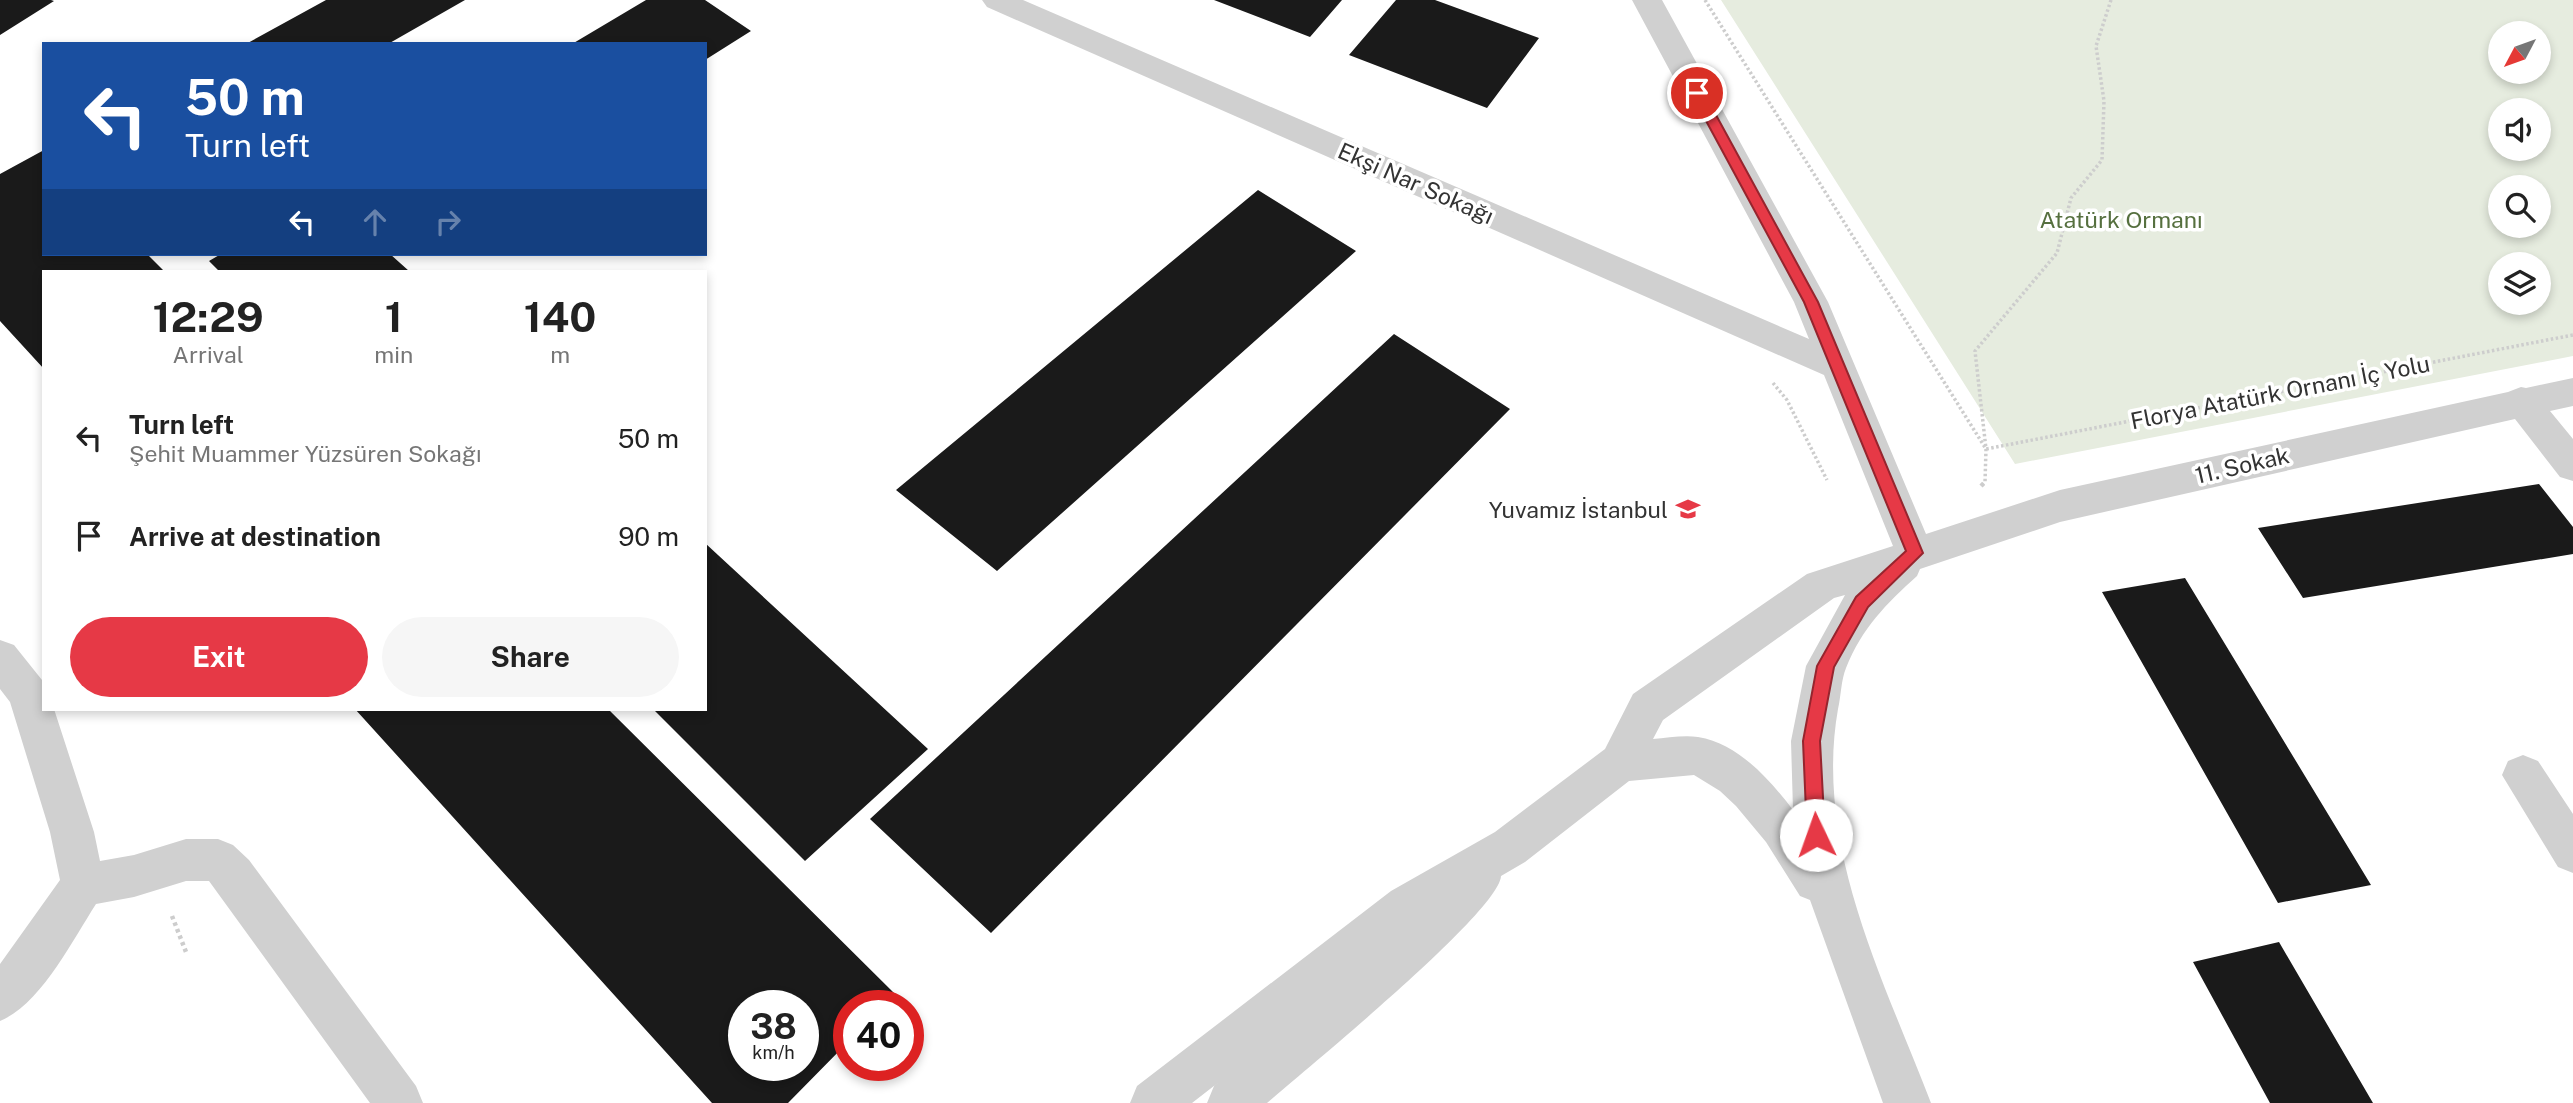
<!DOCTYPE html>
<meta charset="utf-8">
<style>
:root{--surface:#fff;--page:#f6f6f6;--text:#222;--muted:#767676;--accent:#e63946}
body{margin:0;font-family:"Public Sans",sans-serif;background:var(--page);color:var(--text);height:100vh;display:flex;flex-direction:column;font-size:26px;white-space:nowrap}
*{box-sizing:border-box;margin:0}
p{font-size:23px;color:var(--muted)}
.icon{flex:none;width:38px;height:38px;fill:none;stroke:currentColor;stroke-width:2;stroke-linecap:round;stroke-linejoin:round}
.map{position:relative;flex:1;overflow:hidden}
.sheet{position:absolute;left:42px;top:270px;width:665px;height:441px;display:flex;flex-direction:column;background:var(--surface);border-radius:0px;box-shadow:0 4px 10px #0003}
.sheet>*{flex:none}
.banner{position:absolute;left:42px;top:42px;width:665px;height:214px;border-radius:0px;box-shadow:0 4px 10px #0003;background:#1a4fa0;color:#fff;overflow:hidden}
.needle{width:46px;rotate:229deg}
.tools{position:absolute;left:2488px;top:21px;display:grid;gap:14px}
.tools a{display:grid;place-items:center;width:63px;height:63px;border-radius:50%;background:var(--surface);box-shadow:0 4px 10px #0003;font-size:35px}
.speed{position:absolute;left:728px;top:990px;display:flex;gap:14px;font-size:35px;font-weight:700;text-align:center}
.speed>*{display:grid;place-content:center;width:91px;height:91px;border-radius:50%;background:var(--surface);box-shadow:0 4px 10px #0003;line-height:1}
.speed small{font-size:18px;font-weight:400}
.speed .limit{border:10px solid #d22;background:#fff;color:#111}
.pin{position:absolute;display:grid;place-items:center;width:60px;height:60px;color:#fff;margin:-30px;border:4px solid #fff;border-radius:50%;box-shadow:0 2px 7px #0007}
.me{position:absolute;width:77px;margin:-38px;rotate:357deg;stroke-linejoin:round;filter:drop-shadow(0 0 5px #0008)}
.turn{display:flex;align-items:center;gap:24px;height:147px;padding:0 28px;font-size:32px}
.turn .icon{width:91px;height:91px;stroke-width:2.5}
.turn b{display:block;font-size:49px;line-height:60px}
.lanes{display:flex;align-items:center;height:66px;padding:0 28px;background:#0003;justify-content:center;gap:35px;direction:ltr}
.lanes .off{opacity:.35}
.eta{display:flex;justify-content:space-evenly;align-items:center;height:119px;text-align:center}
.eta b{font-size:42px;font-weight:700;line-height:49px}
.cta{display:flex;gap:14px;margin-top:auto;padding:14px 28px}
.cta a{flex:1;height:80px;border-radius:42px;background:var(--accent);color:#fff;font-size:28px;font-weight:700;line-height:80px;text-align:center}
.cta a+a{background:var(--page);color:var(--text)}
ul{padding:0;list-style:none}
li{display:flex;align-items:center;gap:21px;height:98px;padding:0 28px}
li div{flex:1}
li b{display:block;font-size:26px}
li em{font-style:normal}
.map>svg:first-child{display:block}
.green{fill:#e6ecdf;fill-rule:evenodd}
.building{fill:#1a1a1a;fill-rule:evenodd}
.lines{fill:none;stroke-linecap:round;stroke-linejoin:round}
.path-far1{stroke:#cdcdcd;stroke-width:3.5;stroke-dasharray:2.5 2.5;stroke-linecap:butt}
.path{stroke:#cdcdcd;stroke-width:4.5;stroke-dasharray:3.5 3.5;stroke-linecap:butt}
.minor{fill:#d0d0d0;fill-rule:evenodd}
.route{fill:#e63946;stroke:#96252e;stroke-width:2}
.labels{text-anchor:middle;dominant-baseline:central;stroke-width:7;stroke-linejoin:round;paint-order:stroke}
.street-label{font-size:23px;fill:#333;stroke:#fff}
.park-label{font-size:23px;fill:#56703f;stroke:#fff}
.poi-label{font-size:23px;fill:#333;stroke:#fff;text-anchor:end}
</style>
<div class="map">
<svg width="2573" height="1103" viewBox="0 0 2573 1103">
<rect width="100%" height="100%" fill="#fff"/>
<!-- green -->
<path class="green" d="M1721,0H2573V356L2015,464ZM2501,33H2539V72H2501ZM2501,110H2539V149H2501ZM2501,187H2539V226H2501ZM2501,264H2539V303H2501Z"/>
<!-- building -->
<path class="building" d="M0,0H51L54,1L0,35Z
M326,0H465L388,44H246Z
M646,0H705L751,31L705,60V44H572Z
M1214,0H1342L1310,37Z
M1396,0H1435L1539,38L1487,108L1349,55Z
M44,150V254H147L164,271H44V369L0,321V174Z
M1258,190L1356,251L997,571L896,490Z
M221,254H390L409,271H219L209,261Z
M1394,334L1510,409L991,933L870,819Z
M2539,484L2573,527V554L2303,598L2258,528Z
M705,543L928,749L805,861L653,709H705Z
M2185,578L2371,885L2278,903L2102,592Z
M355,709H608L895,994L883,1006H849V1041L788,1103H712ZM744,1006H803V1066H744Z
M2279,942L2373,1103H2270L2193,962Z"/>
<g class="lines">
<!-- path-far1 -->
<path class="path-far1" d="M1705,0L1986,449L2573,335
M1773,383L1787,400L1827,480
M1982,485L1985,482L1986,449L1975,351L2057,253L2071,198L2102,160L2104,101L2096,46L2111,0"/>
<!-- path -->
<path class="path" d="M1981,486L1984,483
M172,916L186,952"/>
<!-- minor -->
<path class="minor" d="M982,0H1023L1809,339L1794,302L1632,0H1662L1828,302L1926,534L2060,490L2508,392L2521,387L2526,388L2573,378V406L2550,411L2573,439V481L2560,477L2515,419L2060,522L1920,569L1917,576C1886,604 1862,628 1846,668C1841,680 1841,696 1838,709C1814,846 1883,978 1931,1103H1883L1810,900L1800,896L1766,842L1736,806L1720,791L1694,775L1629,781L1525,862L1501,876C1499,912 1305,1070 1267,1103H1207L1214,1086L1219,1082L1192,1103H1130L1137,1086L1391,891L1495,832L1605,749L1633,694L1807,574L1893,546L1824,375L987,7ZM1845,595L1806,666L1791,741L1793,810C1769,779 1739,744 1698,737C1683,735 1667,738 1653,739L1663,720L1834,598Z
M0,640L14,645L42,680L44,709H54L94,832L100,861L134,855L186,839H218L233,845L249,860L416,1086L423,1103H370L209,881H186L134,897L96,904C72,941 41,1004 0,1021V964L60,880L50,832L10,702L0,689Z
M2523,755L2538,761L2573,814V873L2558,867L2502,775L2508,761Z"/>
</g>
<!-- route -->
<path class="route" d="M1697,89L1704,93L1818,302L1923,553L1868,607L1834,667L1820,741L1825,835L1822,841L1816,844L1809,841L1807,835L1803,741L1817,666L1856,597L1906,551L1804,302L1691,93Z"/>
<!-- icons -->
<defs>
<g id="school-bare" transform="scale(1.89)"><path d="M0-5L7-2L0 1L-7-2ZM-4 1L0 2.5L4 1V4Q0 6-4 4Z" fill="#e63946" stroke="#fff" stroke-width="2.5" paint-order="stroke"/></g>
</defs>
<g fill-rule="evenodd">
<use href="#school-bare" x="1688" y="509"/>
</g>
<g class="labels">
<!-- street labels -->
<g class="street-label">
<text transform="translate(1416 183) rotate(24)">Ekşi Nar Sokağı</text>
<text transform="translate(2280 392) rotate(-11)">Florya Atatürk Ornanı İç Yolu</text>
<text transform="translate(2242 465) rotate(-13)">11. Sokak</text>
</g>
<!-- park labels -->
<g class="park-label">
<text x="2121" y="219">Atatürk Ormanı</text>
</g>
<!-- poi labels -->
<g class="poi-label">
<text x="1668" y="509">Yuvamız İstanbul</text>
</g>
</g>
</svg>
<div class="tools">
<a><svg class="needle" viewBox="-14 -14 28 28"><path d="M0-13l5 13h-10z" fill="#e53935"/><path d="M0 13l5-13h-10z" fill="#767676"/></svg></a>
<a><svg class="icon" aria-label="sound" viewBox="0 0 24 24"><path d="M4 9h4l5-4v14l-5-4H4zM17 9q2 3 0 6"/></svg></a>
<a><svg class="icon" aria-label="search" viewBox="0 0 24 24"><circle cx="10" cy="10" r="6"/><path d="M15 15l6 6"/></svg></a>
<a><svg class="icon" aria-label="layers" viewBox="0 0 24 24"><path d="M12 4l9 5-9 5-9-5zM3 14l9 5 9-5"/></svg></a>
</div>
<div class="speed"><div>38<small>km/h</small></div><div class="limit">40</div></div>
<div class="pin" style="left:1697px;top:93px;background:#d93025"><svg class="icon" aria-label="arrive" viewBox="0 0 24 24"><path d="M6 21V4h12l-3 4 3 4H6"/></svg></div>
<svg class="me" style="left:1816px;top:835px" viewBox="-20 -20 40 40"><circle r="19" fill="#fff"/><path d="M0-13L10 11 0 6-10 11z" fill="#e63946"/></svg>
<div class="banner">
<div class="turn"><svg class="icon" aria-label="left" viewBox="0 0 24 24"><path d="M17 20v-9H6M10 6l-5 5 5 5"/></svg><div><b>50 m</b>Turn left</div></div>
<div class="lanes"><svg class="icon" aria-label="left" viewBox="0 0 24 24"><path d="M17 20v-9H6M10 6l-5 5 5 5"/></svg><svg class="icon off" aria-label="ahead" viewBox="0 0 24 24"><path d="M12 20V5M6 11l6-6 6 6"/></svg><svg class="icon off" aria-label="right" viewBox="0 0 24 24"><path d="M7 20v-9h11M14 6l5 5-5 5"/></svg></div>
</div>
<section class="sheet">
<div class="eta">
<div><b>12:29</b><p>Arrival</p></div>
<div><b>1</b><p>min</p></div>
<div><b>140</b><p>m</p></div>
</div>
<ul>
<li><svg class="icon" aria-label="left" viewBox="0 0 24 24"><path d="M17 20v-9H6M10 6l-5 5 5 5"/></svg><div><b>Turn left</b><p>Şehit Muammer Yüzsüren Sokağı</p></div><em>50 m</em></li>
<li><svg class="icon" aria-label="arrive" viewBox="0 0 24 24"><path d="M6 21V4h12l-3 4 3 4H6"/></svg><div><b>Arrive at destination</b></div><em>90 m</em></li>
</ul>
<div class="cta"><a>Exit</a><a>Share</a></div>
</section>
</div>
